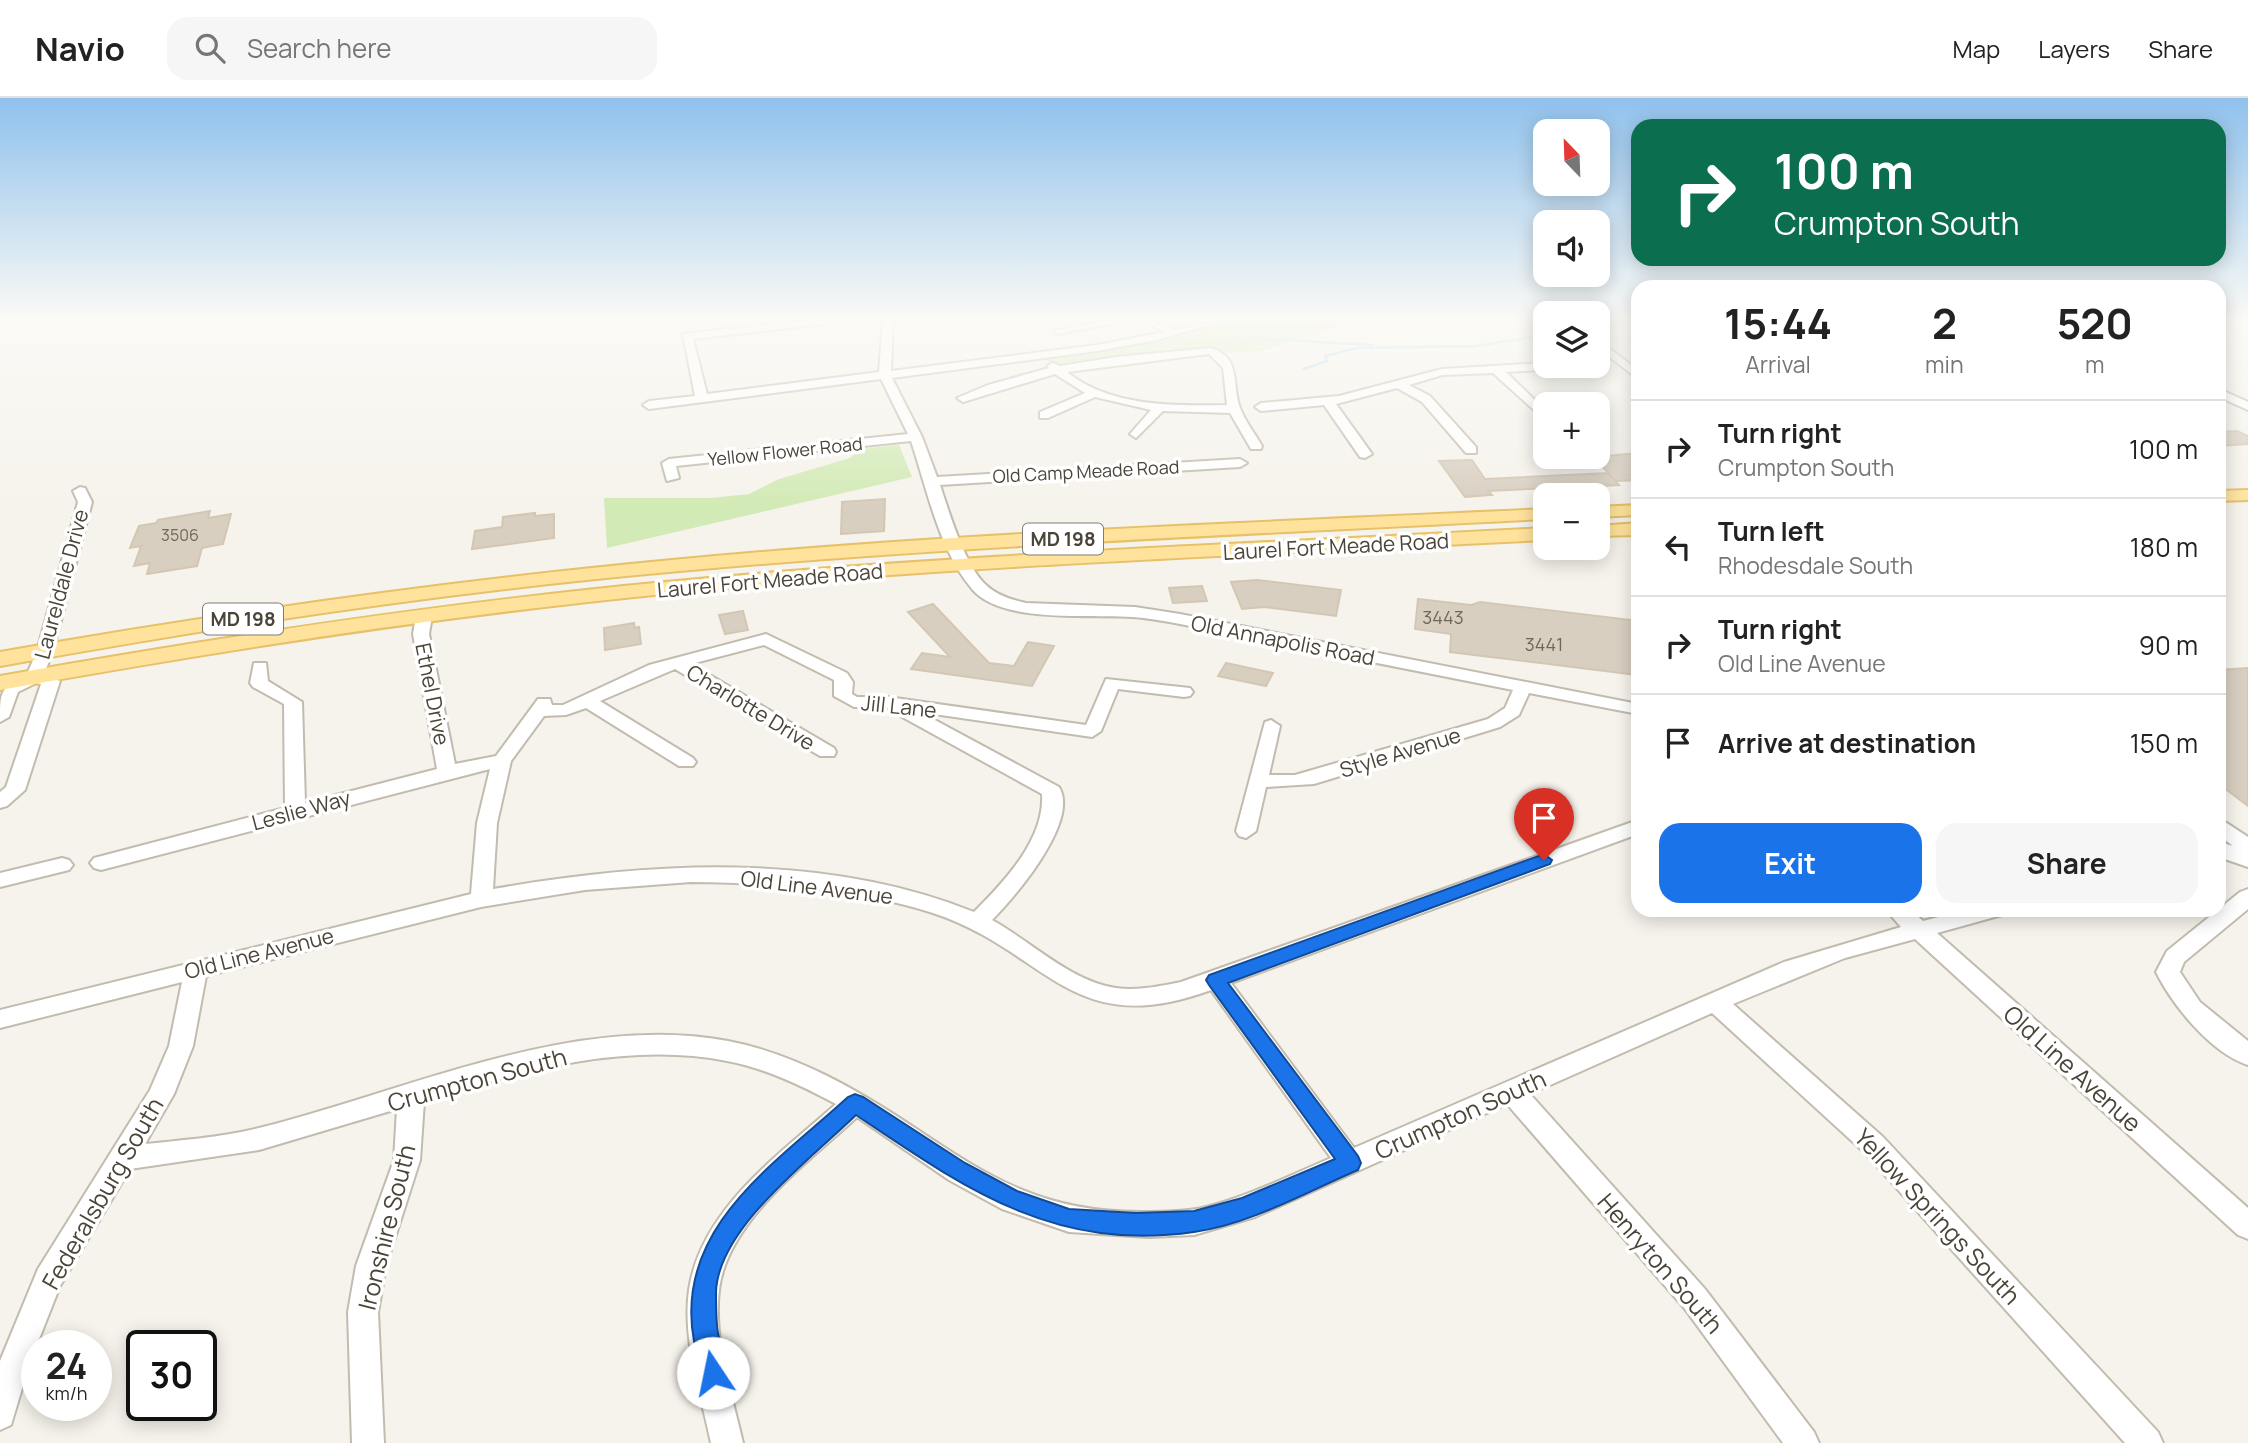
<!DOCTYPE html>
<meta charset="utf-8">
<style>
:root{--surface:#fff;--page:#f6f6f6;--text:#222;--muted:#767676;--line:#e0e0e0;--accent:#1a73e8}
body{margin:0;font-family:Manrope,sans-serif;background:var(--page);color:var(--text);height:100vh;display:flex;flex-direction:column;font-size:26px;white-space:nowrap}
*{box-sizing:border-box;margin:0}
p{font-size:23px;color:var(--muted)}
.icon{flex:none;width:38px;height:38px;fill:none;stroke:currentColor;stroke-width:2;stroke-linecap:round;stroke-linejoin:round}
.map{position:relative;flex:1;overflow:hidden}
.details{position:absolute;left:1631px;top:182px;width:595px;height:637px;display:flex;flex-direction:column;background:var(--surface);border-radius:21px;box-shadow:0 4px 18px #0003}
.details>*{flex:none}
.top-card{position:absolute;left:1631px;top:21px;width:595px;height:147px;border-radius:21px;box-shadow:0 4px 18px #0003;background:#0b6e4f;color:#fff;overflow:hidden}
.needle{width:46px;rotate:337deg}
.fabs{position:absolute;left:1533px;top:21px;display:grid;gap:14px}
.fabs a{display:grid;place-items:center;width:77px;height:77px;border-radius:14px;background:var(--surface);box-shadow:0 4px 18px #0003;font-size:35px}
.speed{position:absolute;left:21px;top:1232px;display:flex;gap:14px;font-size:35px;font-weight:700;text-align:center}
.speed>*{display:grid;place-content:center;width:91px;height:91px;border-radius:50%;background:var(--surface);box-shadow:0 4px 18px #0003;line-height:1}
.speed small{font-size:18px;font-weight:400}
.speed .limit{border:4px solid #111;border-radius:10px;background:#fff;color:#111}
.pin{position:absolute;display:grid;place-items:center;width:60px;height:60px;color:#fff;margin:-72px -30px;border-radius:50% 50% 50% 0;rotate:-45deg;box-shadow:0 0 7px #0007}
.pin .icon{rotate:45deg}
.me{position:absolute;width:77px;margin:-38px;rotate:349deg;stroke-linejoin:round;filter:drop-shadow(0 0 5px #0008)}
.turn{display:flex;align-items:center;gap:24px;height:147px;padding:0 28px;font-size:32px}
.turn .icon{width:91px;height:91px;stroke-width:2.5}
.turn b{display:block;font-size:49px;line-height:60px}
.eta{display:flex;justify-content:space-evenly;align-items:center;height:119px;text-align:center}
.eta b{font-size:42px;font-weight:700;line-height:49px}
.cta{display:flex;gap:14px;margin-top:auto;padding:14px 28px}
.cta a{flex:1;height:80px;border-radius:21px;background:var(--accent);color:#fff;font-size:28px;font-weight:700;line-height:80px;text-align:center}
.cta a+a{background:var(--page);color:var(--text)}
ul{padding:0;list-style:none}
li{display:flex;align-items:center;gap:21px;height:98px;padding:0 28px;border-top:2px solid var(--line)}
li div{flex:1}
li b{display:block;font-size:26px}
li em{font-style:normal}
header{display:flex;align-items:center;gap:42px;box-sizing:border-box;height:98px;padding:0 35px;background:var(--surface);border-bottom:2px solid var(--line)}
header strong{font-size:33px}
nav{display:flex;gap:38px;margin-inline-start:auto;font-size:24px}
.search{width:490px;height:63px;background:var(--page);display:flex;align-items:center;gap:18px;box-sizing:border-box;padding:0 24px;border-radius:21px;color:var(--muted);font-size:26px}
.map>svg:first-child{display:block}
.green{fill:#d2eab5}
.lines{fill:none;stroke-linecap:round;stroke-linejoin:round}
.stream{stroke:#a9d4f2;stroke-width:2.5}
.building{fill:#d8cfc1;stroke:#d3c7b4;stroke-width:2}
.minor-casing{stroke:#c2bbae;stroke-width:4}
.major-casing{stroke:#e6c16a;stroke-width:4}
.minor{fill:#fff;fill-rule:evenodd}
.major{fill:#ffe39c;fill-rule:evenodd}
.route{fill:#1a73e8;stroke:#114b97;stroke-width:2}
.labels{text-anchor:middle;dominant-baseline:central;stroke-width:7;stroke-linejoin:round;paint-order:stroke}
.far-number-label{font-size:16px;fill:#6e675b}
.far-street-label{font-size:18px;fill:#4b4439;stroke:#fff}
.number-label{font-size:18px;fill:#6e675b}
.shield{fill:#fff;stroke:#817c74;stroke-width:2}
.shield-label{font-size:19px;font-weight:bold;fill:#4b4439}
.street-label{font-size:21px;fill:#4b4439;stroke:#fff}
.near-street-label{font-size:24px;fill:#4b4439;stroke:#fff}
</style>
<header>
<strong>Navio</strong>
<div class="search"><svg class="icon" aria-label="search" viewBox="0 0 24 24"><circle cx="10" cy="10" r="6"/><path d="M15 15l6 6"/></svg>Search here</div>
<nav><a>Map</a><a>Layers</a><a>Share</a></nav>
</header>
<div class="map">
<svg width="2248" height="1345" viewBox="0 0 2248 1345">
<rect width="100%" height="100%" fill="#f6f3ec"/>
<!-- green -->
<path class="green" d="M1226,221H1361L1262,253L1225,255L1205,250L1171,251L1051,267L1043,257L1157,239Z
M899,347L912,379L607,450L604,400H710L749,396L779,381L850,360L860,351Z"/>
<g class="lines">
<!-- stream -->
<path class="stream" d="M1606,224L1618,221
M1248,240L1373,247
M1233,241H1238
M1304,271L1327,263L1325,258L1357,250L1476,248L1545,237"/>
</g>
<!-- building -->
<path class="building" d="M2237,333L2248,338V346L2219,348V334Z
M1638,355V382L1616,383L1593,359Z
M1472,362L1485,381L1608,375L1619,387L1488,393L1492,397L1465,399L1439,363Z
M885,401L884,433L841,436L842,404Z
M210,413L208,420L231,416L223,446L202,450L197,468L147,476L150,465L134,468L141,448L130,450L139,428L156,425L158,422Z
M535,415V418L554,416V440L472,451L475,433L502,429L503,419Z
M1257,482L1341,492L1336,518L1264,509L1242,511L1231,484Z
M1202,488L1207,503L1173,505L1169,490Z
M1418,501L1471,507L1480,504L1638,523V577L1450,554L1451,536L1415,531Z
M933,506L989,565L1014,568L1028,544L1054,548L1032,588L911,571L922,555L950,559L908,514Z
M743,513L748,532L725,536L719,517Z
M634,525L635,530L639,529L641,546L605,552L604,530Z
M1226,565L1273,575L1266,588L1218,578Z
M2248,570V708L2219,686V572Z"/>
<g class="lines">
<!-- minor casing -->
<g class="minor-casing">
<path id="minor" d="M817,221H846L841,224L693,241L707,296L879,274L883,221H893L891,273L1097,247L1165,234L1139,221C1153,221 1163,230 1176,231C1191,232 1213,221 1231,221L1157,242L1097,253L892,280L922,339L937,379L1240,361L1247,365L1240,369L940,387C949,414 965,468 986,487C996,497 1012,502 1026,505L1135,509L1180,516L1638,606V616L1529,595L1519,617L1500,629L1314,686L1266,689L1256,733L1246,740L1239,738L1236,733L1265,624L1271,622L1280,628L1269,677H1295L1488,621L1505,610L1513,592L1180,526C1164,523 1148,520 1132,519C1090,516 1001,526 972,491C939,452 927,391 911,343L676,368L679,380L667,383L662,365L669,361L908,336L881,281L649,311L643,307L649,303L695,298L683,236Z
M1113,221H1134L1058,236L1053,233Z
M1598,242L1638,272V281L1598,250Z
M1211,250C1242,260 1231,285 1240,310C1245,323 1255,336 1262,348L1261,351H1251L1230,315L1163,313L1136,340L1130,336L1151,312L1095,299L1048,320H1040V314L1085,295L1055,276L963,304L957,300L988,287L1049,270L1047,268L1053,265L1060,268L1116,259ZM1209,256L1223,270L1227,307C1175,308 1110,309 1067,274Z
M1545,265V268H1565L1559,271L1506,274L1545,312V322L1493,275L1442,277L1409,287L1430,298L1476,349V355H1466L1422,304L1397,290L1336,306L1372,356L1365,360L1360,359L1324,307L1261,313L1255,309L1261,305L1339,298L1442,271Z
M2219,291L2248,304V312L2219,299Z
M80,389L85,390L92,404L53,553L44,576L60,583L25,692L7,708L0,710V694L6,689L41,586L36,585L18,594L9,619L0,624C0,592 0,591 27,576L37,553L78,404L73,393Z
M424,513L432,518L429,536L455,666L496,658L538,601H550L552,607H563L649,567L766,536L847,575L853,584L852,596L857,599H888L1086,627L1106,581L1190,590L1193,594L1190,598L1184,599L1118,591L1101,633L1092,639L920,614L1059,689C1080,723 1015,799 992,822C1032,844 1070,883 1116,890C1138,893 1160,888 1181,884L1638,722V736L1231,885L1354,1050L1784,864L1901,829L1886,812H1911L1923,823L1965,812H2005L2002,817L1937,835L2248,1110V1141L2238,1137L1915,841L1845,860L1733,906L1883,1039L2158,1334L2163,1345H2125L1865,1055L1712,915L1530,996L1705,1191L1814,1334L1819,1345H1783L1685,1211L1507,1006L1255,1119L1194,1137L1148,1139L1069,1134L1002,1111L949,1082L857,1019C809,1064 727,1123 719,1192C713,1242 732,1296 743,1345H711C701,1296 682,1242 689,1192C701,1111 779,1057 836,1006C802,988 765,970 727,963C627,943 519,973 424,1003L420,1062L386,1168L378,1214L384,1345H352L348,1214L356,1168L394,1062L397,1011L259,1052L130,1071L60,1188L30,1264L11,1327L0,1332V1263L38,1171L150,992L169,948L182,884L0,930V912L471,796L477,725L490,671L101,772L94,770L90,765L94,760L285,710L284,606L253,589L250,585L254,565H266L268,583L302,604L305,705L437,671L413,536L416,518ZM764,547L834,582V598L854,609L893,610L895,615L1042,696C1045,741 1004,784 974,814C823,753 649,764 493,791L497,725L511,663L544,618L566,617L586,610L679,668H693L696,664L693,660L600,603L675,571L820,658H834L836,654L834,650L691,566ZM691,784C772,785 855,790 933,815C1048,853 1070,944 1211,892L1331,1060C1289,1078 1247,1099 1202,1110C1182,1114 1160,1114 1140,1114C1045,1114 991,1081 915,1030C858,992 796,956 728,943C575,914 409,992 263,1029C224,1039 184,1042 145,1046L174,996L193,948L206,878L481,809L585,792Z
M2219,720L2248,739V769L2219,759V744L2233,748L2219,737Z
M62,760L69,762L73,767L69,772L0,789V775Z
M2248,791V811L2184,864L2180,874L2200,904L2248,943V967C2211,955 2173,908 2156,874L2167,853L2240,794Z"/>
</g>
<!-- major casing -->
<g class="major-casing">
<path id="major" d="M2248,392V402L2219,403V393Z
M1638,407V417L1598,419V409Z
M1545,411V421C1257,436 968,447 680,473C452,493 225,527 0,568V554C223,515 447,483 672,462C962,434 1254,425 1545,411Z
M1638,425V437L1598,438V428Z
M1545,430V442C1251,457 957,467 664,496C442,518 220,552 0,592V578C220,539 442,505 665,484C957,456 1251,446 1545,430Z"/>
</g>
<!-- minor -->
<use href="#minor" class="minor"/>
<!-- major -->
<use href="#major" class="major"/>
</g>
<!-- sky -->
<linearGradient id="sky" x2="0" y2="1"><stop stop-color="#8fc1ec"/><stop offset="0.54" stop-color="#fbfaf6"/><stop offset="1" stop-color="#fbfaf6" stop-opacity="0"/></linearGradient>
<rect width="2248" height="409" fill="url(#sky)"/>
<!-- route -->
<path class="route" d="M1544,756L1552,762L1550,766L1228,885L1358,1058L1361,1065L1358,1072C1306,1094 1251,1126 1194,1134C1054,1154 966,1091 856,1017C812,1060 718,1130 716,1194C716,1205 716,1216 717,1227C718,1246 730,1266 722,1284L713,1288L704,1284C699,1271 697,1257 694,1243C673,1130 775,1066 848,999L855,996L863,999L965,1065L1017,1093L1069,1111L1136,1115L1194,1113L1242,1100L1335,1061L1209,887L1206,882L1209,877Z"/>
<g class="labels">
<!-- far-number labels -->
<g class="far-number-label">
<text x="180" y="437">3506</text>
</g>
<!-- far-street labels -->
<g class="far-street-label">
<text transform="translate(785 353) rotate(-6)">Yellow Flower Road</text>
<text transform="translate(1086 373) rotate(-3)">Old Camp Meade Road</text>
</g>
<!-- number labels -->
<g class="number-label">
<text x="1443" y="519">3443</text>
<text x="1544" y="546">3441</text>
</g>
<!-- shield labels -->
<g class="shield">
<rect x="1023" y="425.5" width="80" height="31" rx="5"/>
<rect x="203" y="505.5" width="80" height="31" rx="5"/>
</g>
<g class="shield-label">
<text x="1063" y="441">MD 198</text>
<text x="243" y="521">MD 198</text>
</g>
<!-- street labels -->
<g class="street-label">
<text transform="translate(1336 448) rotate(-3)">Laurel Fort Meade Road</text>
<text transform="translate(770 482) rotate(-5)">Laurel Fort Meade Road</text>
<text transform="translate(61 486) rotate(-75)">Laureldale Drive</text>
<text transform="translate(1283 542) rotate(11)">Old Annapolis Road</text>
<text transform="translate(433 596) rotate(79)">Ethel Drive</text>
<text transform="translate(899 608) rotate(6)">Jill Lane</text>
<text transform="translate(751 609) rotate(31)">Charlotte Drive</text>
<text transform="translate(1400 654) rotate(-17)">Style Avenue</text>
<text transform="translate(301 712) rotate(-15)">Leslie Way</text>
<text transform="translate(817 789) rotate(7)">Old Line Avenue</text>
<text transform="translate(259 855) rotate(-14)">Old Line Avenue</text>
</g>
<!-- near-street labels -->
<g class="near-street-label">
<text transform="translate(2073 970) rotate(42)">Old Line Avenue</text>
<text transform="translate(477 981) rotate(-15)">Crumpton South</text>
<text transform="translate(1460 1016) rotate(-24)">Crumpton South</text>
<text transform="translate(102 1095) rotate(-60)">Federalsburg South</text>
<text transform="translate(1938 1118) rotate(47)">Yellow Springs South</text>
<text transform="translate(386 1129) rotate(-76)">Ironshire South</text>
<text transform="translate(1661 1165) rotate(49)">Henryton South</text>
</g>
</g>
</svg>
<div class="fabs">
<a><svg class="needle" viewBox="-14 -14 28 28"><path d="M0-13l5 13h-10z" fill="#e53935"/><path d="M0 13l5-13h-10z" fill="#767676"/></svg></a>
<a><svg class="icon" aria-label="sound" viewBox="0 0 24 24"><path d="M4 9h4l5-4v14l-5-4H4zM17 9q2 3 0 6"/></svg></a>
<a><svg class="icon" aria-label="layers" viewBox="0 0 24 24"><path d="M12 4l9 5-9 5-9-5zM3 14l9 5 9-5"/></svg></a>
<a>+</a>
<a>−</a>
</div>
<div class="speed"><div>24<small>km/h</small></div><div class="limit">30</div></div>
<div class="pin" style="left:1544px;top:762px;background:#d93025"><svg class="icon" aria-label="arrive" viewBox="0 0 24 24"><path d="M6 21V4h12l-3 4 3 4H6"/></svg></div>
<svg class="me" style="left:713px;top:1275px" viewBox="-20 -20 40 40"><circle r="19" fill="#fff"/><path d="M0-13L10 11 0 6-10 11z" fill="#1a73e8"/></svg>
<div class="top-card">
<div class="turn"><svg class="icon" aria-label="right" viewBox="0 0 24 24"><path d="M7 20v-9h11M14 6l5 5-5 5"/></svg><div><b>100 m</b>Crumpton South</div></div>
</div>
<section class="details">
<div class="eta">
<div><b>15:44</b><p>Arrival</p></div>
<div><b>2</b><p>min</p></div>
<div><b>520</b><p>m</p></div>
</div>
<ul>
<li><svg class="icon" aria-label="right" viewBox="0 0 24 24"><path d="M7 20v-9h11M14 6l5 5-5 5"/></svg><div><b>Turn right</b><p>Crumpton South</p></div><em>100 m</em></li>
<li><svg class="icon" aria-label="left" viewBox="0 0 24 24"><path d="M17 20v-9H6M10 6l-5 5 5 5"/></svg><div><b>Turn left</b><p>Rhodesdale South</p></div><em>180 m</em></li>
<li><svg class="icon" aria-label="right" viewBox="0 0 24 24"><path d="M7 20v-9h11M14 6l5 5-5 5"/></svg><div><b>Turn right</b><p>Old Line Avenue</p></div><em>90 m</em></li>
<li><svg class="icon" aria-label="arrive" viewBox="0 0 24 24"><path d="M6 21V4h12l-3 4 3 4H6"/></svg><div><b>Arrive at destination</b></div><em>150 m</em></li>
</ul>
<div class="cta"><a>Exit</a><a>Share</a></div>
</section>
</div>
